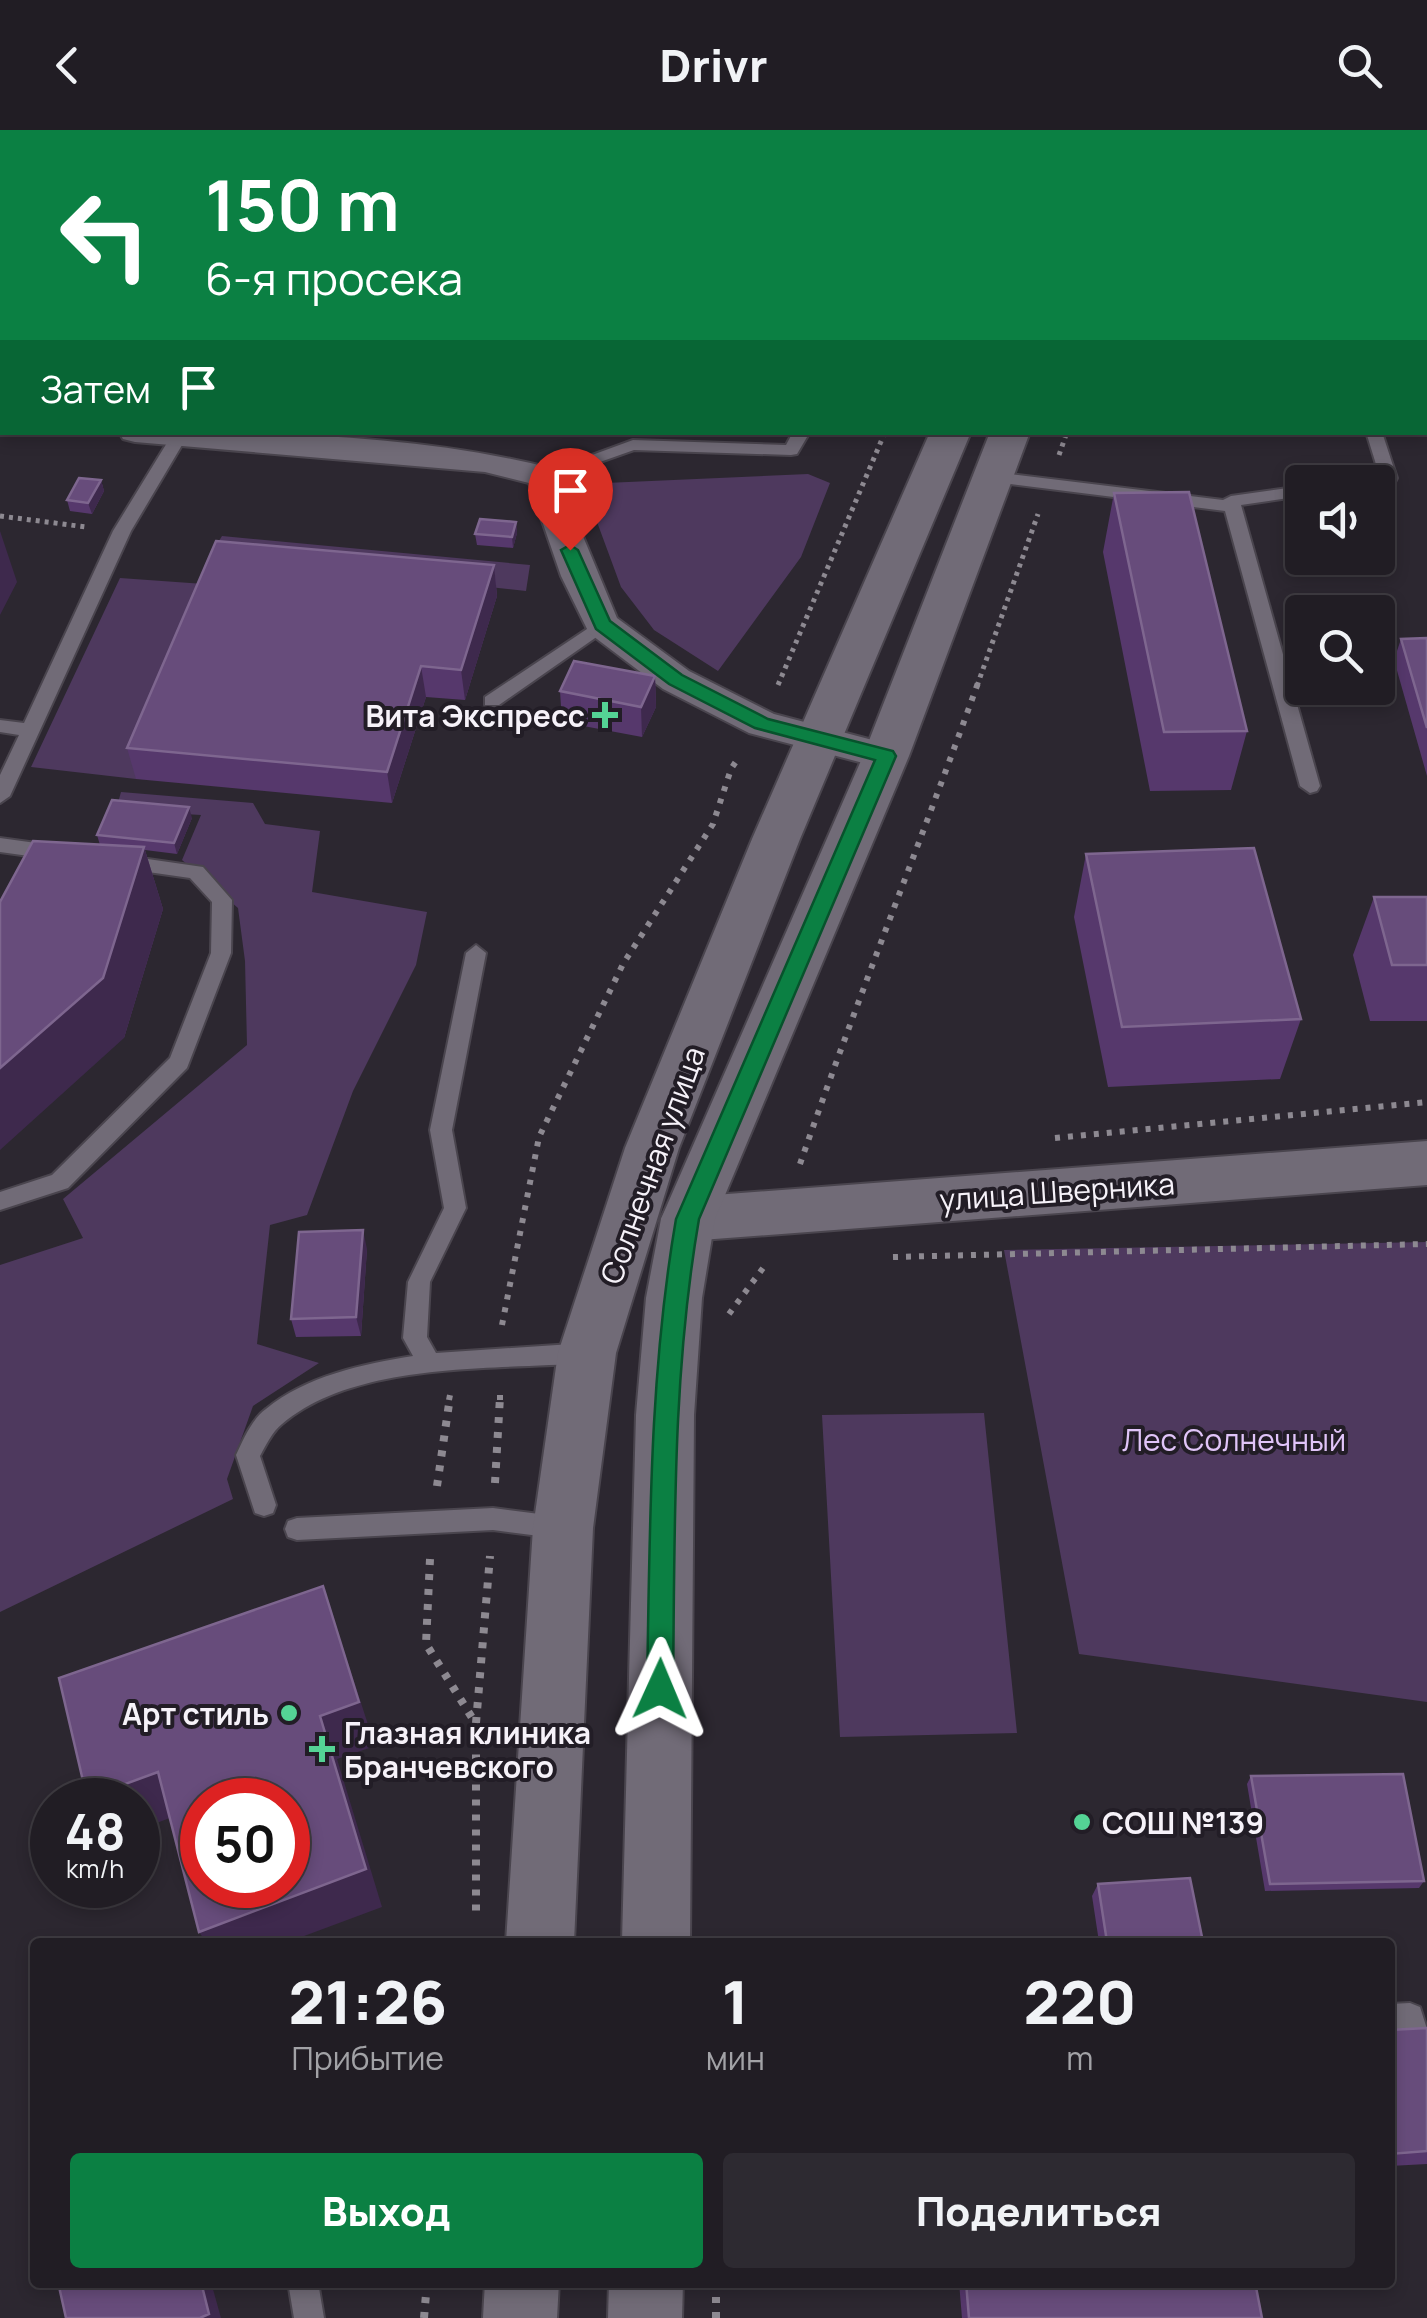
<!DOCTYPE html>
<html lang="ru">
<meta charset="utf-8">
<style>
:root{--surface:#211d24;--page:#2d2a31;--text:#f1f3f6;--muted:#a2a2a6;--line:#3e3b41;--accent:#0b8043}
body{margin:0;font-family:Manrope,sans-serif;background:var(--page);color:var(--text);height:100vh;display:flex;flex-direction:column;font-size:38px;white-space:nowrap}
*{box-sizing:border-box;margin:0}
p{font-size:32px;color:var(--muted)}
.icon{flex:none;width:55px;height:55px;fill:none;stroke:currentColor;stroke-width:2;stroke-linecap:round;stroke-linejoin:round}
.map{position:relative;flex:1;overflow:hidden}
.panel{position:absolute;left:30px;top:1808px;width:1365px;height:350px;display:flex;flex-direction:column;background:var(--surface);border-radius:10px;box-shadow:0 5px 15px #0003,0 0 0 2px var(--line)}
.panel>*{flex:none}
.hud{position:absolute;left:0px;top:0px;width:1428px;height:305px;box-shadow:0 5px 15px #0003,0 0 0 2px var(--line);background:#0b8043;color:#fff;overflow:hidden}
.buttons{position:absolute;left:1285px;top:335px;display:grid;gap:20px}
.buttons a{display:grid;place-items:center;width:110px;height:110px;border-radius:10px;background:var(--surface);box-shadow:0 5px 15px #0003,0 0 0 2px var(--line);font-size:50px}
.speed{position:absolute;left:30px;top:1648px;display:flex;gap:20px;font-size:50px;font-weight:700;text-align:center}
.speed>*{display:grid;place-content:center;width:130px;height:130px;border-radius:50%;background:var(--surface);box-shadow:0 5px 15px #0003,0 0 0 2px var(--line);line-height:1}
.speed small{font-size:25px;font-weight:400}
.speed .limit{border:15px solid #d22;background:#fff;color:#111}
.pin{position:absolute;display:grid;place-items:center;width:85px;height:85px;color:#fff;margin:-102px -42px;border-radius:50% 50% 50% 0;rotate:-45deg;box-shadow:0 0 10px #0007}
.pin .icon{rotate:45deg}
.me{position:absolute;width:110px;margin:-55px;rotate:1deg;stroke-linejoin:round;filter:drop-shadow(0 0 8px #0008)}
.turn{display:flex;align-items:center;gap:35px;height:210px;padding:0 40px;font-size:45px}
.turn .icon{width:130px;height:130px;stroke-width:2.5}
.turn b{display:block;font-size:70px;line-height:85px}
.then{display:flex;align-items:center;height:95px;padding:0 40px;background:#0003;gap:20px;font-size:38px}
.eta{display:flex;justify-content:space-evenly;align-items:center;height:170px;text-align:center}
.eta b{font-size:60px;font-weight:800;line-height:70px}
.primary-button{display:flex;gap:20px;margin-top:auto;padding:20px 40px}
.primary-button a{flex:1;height:115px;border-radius:10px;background:var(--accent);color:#fff;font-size:40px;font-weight:800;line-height:115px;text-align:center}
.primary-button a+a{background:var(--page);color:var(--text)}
header{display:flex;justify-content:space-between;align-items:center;height:130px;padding:0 40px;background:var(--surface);font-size:45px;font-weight:800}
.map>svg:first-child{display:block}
.green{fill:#4e395e}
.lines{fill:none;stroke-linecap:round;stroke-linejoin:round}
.service-casing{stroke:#4a454e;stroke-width:4}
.minor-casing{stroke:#4a454e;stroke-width:4}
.tertiary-casing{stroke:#4a454e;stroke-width:4}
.secondary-casing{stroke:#4a454e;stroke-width:4}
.path-far2{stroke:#8d8991;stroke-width:5;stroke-dasharray:4 5;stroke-linecap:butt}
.path-far1{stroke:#8d8991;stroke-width:6;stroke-dasharray:5 8;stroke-linecap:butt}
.path{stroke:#8d8991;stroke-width:8;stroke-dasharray:6 9;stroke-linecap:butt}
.service{fill:#716b77;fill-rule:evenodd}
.minor{fill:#716b77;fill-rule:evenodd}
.tertiary{fill:#716b77;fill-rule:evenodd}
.secondary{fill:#716b77;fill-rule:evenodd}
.wall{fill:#56386c}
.shaded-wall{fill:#3e294d}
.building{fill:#674c7b;stroke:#7e668f;stroke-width:2.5;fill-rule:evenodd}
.route{fill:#0b8043;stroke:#07532c;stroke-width:2.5}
.poi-dot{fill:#54d395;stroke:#221d26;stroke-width:4}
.labels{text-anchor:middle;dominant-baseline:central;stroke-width:8;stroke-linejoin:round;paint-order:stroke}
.poi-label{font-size:30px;font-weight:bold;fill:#f6f2f9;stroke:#221d26;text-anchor:end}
.street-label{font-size:30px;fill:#f6f2f9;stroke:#221d26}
.park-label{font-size:30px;fill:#e0c4f8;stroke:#221d26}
</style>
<header><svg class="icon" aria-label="back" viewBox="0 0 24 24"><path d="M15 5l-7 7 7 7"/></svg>Drivr<svg class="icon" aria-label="search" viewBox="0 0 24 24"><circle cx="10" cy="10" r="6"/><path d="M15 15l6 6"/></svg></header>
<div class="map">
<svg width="1427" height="2188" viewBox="0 0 1427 2188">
<rect width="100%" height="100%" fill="#2c2730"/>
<!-- green -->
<path class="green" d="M808,344L830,353L801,427L718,541L654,500L621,457L583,354Z
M222,406L530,435L526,461L209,427Z
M120,448L204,454L136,649L31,637Z
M121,662L253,673L265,694L320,701L312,762L427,782L416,835L353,961L307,1085L270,1095L257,1214L319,1233L253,1276L227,1349L233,1369L0,1482V1135L83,1108L63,1069L247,915L245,831L238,778L182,730L201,685L116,680Z
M1427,1112V1572L1079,1524L1004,1120Z
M984,1283L1017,1603L840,1607L822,1285Z"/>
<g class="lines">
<!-- service casing -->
<g class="service-casing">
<path id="service" d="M0,47H2V59H0Z
M0,144L2,145V157L0,156Z
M2,243V253L0,254V244Z
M1425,294L1427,304L1419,303L1425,302Z
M196,302L185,310L131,401L10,666L0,673V645L19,605L0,602V590L24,593L113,401L173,303Z
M793,302H810L797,324L791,325L634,320L549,350H537L535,346L633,310L786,315Z
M1366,302H1382L1397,348L1395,352L1378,355L1351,352L1353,348L1379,344Z
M993,342L1223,370L1231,366L1302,356V366L1241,375L1320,656L1317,661L1310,663L1300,656L1225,381L987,351V343Z
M602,489L611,495L608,499L499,575H485V567Z
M0,708L58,716L68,723L58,730L0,722Z
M120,725L203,737L232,770L231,823L187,938L68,1058L0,1080V1062L52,1045L170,928L211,823L212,772L190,748L113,737L110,732Z
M476,815L486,823L452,1000L466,1078L430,1152L427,1207L436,1223L587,1213L595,1216L599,1223L595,1230L587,1233C495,1240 356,1231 282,1294C272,1302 266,1315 260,1326L276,1375L273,1383L264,1386L255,1383L236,1325C243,1310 252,1289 266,1279C306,1246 363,1234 413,1226L403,1208L408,1152L444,1078L430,1000L466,823Z
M493,1378L563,1387L572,1390L575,1398L572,1406L563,1409L493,1400L297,1410L288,1407L285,1399L288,1391L297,1388Z
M1410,1873L1420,1877L1427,1899V1975L1417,1971L1399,1902H1390V1874Z
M288,2152H318L324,2188H294Z"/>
</g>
<!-- minor casing -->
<g class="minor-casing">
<path id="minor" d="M0,279H2V299H0Z
M119,302C263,302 414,303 555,339L617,488L689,541L774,584L899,617L905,626L899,635L886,639L749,603L663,559L589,503L561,446L529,353L485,342L135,312L123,309Z"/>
</g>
<!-- tertiary casing -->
<g class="tertiary-casing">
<path id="tertiary" d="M1427,1011V1055L688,1111L669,1105L661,1089L669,1073L688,1067Z"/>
</g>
<!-- secondary casing -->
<g class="secondary-casing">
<path id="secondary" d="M930,302H971L800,709L679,1018L616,1223L593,1398L574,1812H506L533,1398L558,1223L625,1018L752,709Z
M990,302H1030L909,626L715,1089L702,1168L694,1285L690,1812H622L636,1285L646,1168L661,1089L863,626Z
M485,2152H559L557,2188H483Z
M609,2152H683L682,2188H608Z"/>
</g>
<!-- path-far2 -->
<path class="path-far2" d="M1059,325L1067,302
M0,386L86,397
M778,555L885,302
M977,556L1038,384"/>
<!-- path-far1 -->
<path class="path-far1" d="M1055,1008L1427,972
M800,1034C856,872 920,714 978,553
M893,1127L1427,1114
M729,1184L766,1134
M502,1195L539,1007L623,834L713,694L731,639L739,627
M449,1270L450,1265
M500,1270V1261"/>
<!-- path -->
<path class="path" d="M495,1353L500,1267
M437,1356L450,1267
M430,1429L426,1514L476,1594V1786
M476,1593L490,1426
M716,2152V2188
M424,2188L427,2152"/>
<!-- service -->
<use href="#service" class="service"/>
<!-- minor -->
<use href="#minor" class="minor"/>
<!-- tertiary -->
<use href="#tertiary" class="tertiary"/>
<!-- secondary -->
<use href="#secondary" class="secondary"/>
</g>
<!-- wall -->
<path class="wall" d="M1327,0H1427V55H1425V2H1326Z
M101,350L104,361L92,384L70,381L67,370Z
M1114,363L1247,601L1231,660L1150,661L1103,422Z
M516,392L517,403L513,418L477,415L475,404Z
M494,435L497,466L465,570L426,567L392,673L136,649L127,618Z
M1427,508V646L1394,530L1401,509Z
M655,546L656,577L642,607L562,592L560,561Z
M192,688L177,724L145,720L163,779L124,908L100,715L97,705Z
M1086,724L1301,889L1280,949L1108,957L1074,787Z
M1374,767H1427V891H1370L1353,825Z
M367,1119L361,1206L296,1207L291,1189Z
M1251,1646L1424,1751L1419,1758L1265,1761L1247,1654Z
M1098,1754L1203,1812H1099L1092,1766Z
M1427,1898V2034L1390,2036V1900Z
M959,2152H1255L1262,2188H962Z"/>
<!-- shaded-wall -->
<path class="shaded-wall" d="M101,350L104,361L92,384L88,373Z
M516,392L517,403L513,418L512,407Z
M0,401L17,452L0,485Z
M494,435L497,466L465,570L461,540Z
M421,536L426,567L392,673L387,642Z
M655,546L656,577L642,607L641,577Z
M189,677L192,688L177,724L174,713Z
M144,717L163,779L124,908L0,1020V938Z
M363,1100L367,1119L361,1206L356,1187Z
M323,1456L375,1616L337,1629L382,1777L288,1812H206L199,1802L320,1586Z
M158,1642L183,1683L138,1700V1670H88L87,1668Z
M201,2152H211L221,2188H200Z"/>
<!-- building -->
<path class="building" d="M12,0H244L246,2H14Z
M642,0H890L888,2H640Z
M79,348L101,350L88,373L67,370Z
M1189,362L1247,601L1164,602L1114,363Z
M480,389L516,392L512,407L475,404Z
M216,411L494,435L461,540L421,536L387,642L127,618Z
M1427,508V598L1401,509Z
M574,531L655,546L641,577L560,561Z
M112,670L189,677L174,713L97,705Z
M33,711L144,717L103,848L0,938V772Z
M1254,718L1301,889L1122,897L1086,724Z
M1374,767H1427V835H1392Z
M363,1100L356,1187L291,1189L299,1102Z
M323,1456L359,1572L320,1586L366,1739L199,1802L158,1642L87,1668L59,1548ZM202,1670H288V1755H202Z
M1403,1644L1424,1751L1270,1754L1251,1646Z
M1190,1748L1203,1812H1107L1098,1754Z
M1427,1898V2021L1390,2024V1900Z
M58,2152H201L209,2184L200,2188H66Z
M966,2152H1255L1262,2188H969Z"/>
<!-- route -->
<path class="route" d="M570,415L578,420L610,491L682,545L768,589L893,621L896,626L699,1089C672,1245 675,1401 673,1559L669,1568L660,1571L651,1568L647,1559C650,1401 649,1245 676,1089L875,630L755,598L669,554L596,499L561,420Z"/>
<!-- markers -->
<g class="poi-dot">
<path d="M600 570h10v10h10v10h-10v10h-10v-10h-10v-10h10z"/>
<circle cx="289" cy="1583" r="10"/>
<path d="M317 1604h10v10h10v10h-10v10h-10v-10h-10v-10h10z"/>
<circle cx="1082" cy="1692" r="10"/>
</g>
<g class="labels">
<!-- poi labels -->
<g class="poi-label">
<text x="585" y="585">Вита Экспресс</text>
<text x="269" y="1583">Арт стиль</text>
<text x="344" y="1602" text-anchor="start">Глазная клиника<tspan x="344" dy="34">Бранчевского</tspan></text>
<text x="1102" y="1692" text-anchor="start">СОШ №139</text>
</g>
<!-- street labels -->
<g class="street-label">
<text transform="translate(652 1035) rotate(-70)">Солнечная улица</text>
<text transform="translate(1057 1061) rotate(-4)">улица Шверника</text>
</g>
<!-- park labels -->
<g class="park-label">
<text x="1234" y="1309">Лес Солнечный</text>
</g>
</g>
</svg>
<div class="buttons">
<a><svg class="icon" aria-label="sound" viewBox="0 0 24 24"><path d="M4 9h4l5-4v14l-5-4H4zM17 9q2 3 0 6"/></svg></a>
<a><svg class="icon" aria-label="search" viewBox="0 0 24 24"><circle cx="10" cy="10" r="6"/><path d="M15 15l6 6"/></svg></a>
</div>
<div class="speed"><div>48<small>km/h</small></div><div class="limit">50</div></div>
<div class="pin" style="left:570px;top:420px;background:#d93025"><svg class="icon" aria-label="arrive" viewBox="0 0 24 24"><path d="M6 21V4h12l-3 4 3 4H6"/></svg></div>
<svg class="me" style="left:660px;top:1559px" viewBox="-20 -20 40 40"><path d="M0-17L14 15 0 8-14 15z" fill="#0b8043" stroke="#fff" stroke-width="4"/></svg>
<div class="hud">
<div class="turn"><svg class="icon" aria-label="left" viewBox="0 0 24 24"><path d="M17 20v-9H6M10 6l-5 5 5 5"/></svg><div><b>150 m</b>6-я просека</div></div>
<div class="then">Затем<svg class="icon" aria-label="arrive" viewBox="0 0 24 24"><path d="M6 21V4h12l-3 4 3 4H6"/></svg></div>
</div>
<section class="panel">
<div class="eta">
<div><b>21:26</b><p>Прибытие</p></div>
<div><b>1</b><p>мин</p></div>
<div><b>220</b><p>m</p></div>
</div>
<div class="primary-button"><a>Выход</a><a>Поделиться</a></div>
</section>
</div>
